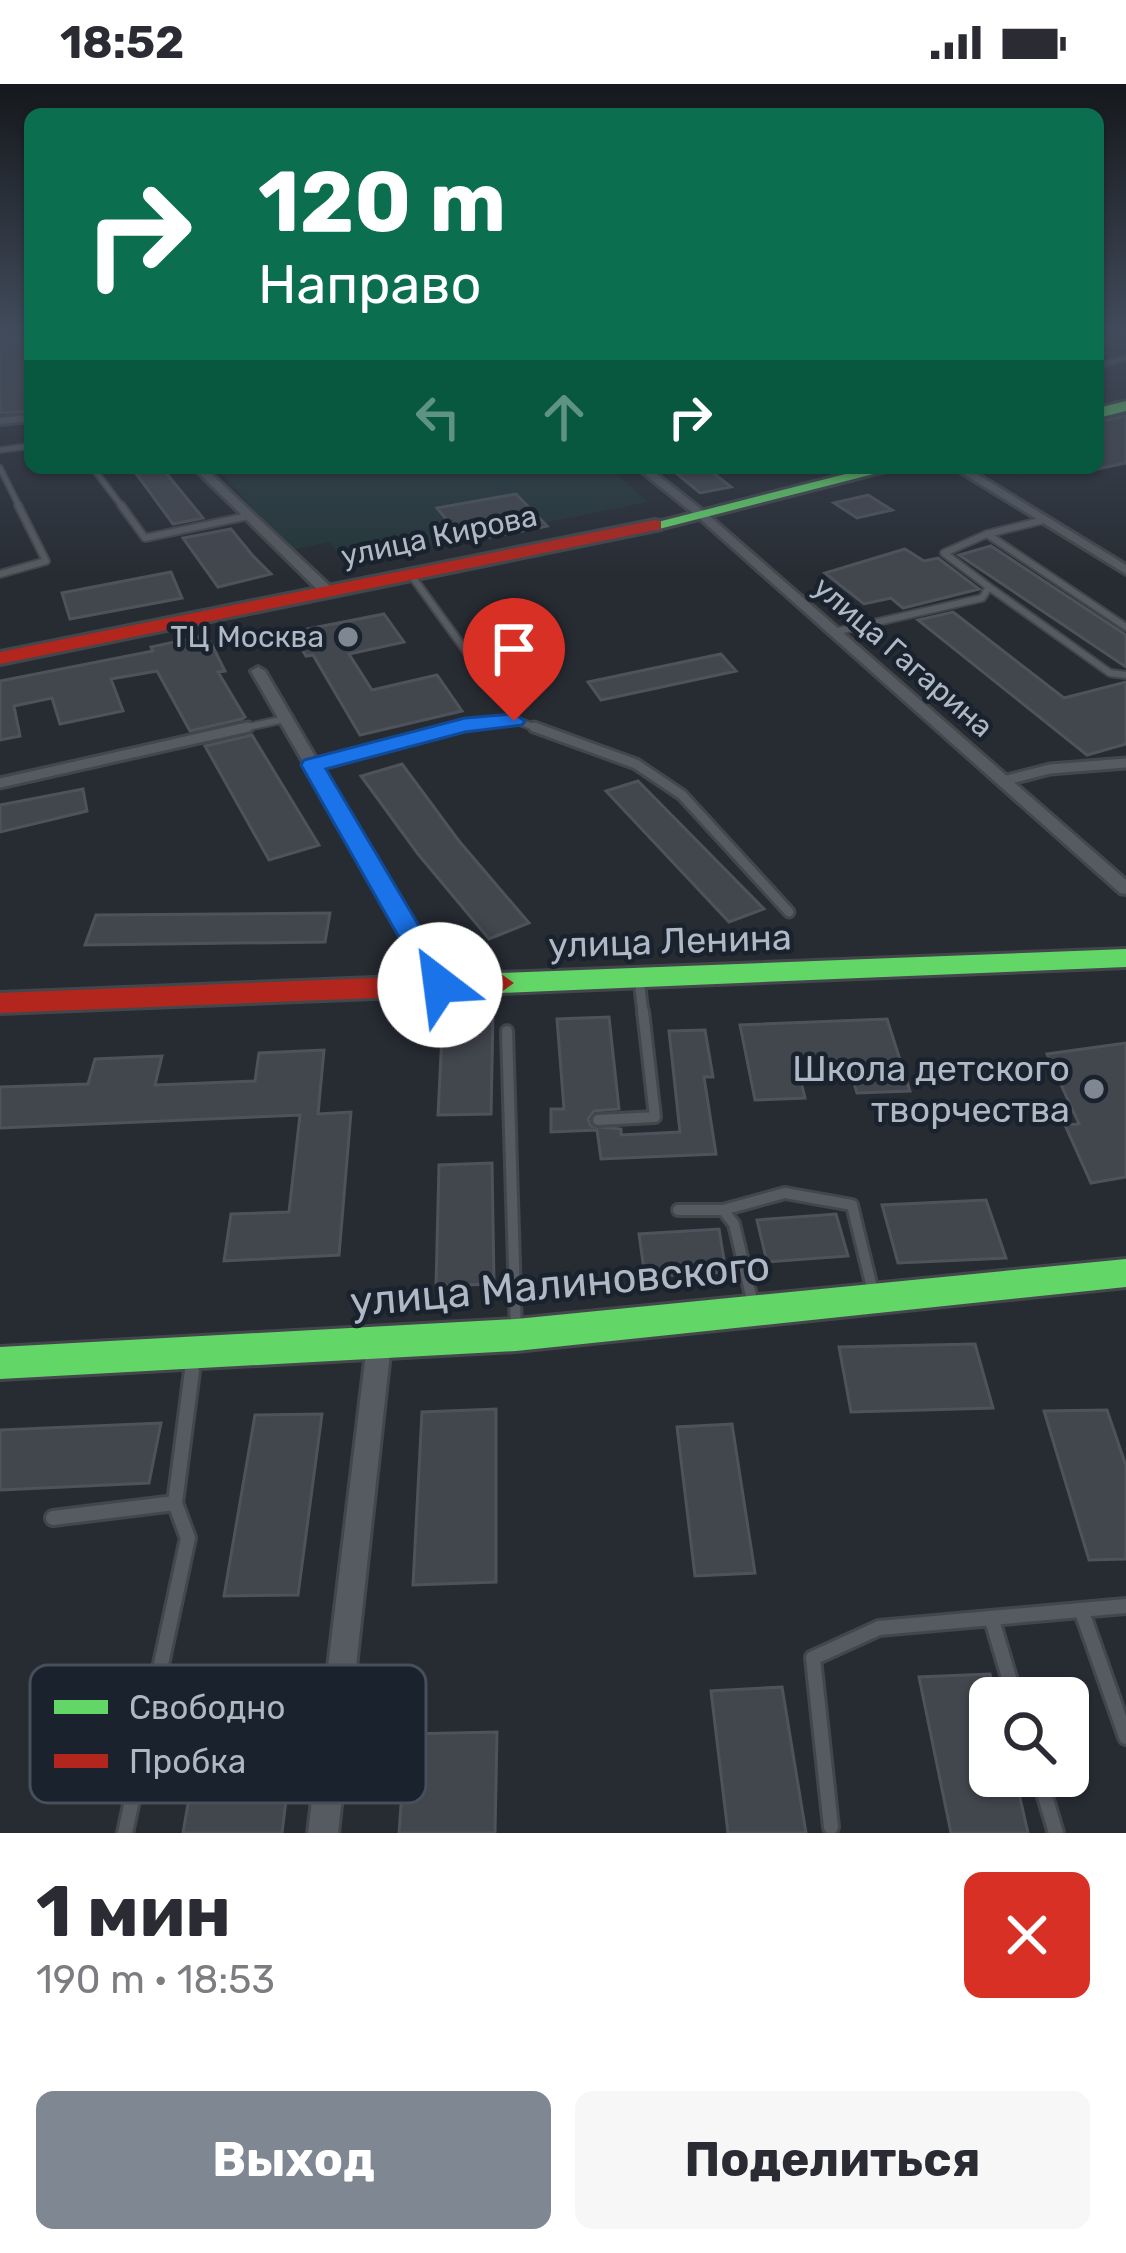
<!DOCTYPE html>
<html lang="ru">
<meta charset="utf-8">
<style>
:root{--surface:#fff;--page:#f7f7f7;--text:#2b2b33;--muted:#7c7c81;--accent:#7f8792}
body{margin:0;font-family:Rubik,sans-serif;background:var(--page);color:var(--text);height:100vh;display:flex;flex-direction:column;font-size:45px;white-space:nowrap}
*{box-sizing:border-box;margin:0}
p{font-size:39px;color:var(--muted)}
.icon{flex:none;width:66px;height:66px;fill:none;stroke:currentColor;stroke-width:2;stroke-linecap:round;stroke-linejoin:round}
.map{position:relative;height:1749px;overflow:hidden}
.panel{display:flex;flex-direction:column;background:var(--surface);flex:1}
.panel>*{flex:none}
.guide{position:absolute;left:24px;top:24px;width:1080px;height:366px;border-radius:18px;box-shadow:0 3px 9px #0004;background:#0b6e4f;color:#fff;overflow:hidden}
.tools{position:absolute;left:969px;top:1593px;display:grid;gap:24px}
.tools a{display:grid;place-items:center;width:120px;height:120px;border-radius:18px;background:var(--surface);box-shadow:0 3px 9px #0004;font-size:60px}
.pin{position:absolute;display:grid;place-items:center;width:102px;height:102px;color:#fff;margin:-123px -51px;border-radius:50% 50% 50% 0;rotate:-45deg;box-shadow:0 0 12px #0007}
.pin .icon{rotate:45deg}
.me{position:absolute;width:132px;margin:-66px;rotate:330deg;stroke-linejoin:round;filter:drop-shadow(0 0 9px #0008)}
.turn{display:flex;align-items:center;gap:42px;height:252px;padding:0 36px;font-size:54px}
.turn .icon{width:156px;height:156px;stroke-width:2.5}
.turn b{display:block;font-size:84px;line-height:102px}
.lanes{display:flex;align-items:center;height:114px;padding:0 36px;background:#0003;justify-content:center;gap:60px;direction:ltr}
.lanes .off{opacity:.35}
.round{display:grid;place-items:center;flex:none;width:126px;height:126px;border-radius:18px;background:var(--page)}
.head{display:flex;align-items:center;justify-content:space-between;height:204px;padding:0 36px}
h1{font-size:72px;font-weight:700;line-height:90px}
.cta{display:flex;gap:24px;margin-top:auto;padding:24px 36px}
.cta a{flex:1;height:138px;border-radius:18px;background:var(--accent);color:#fff;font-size:48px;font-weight:700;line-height:138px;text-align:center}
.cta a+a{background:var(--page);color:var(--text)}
.status{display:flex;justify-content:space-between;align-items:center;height:84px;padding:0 60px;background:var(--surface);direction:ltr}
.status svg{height:33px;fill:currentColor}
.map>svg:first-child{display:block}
.green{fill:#243639}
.building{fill:#42464d;stroke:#4e535b;stroke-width:3}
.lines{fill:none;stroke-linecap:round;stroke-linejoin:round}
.lane-far4-casing{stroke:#43474c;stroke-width:8}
.lane-far3-casing{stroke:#43474c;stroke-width:10}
.lane-far2-casing{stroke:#43474c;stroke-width:15}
.lane-far1-casing{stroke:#43474c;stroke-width:16}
.lane-casing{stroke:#43474c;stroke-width:20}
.street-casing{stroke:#43474c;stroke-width:6}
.fast-casing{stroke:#43474c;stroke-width:6}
.jam-casing{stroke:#43474c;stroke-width:6}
.lane-far4{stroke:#565a61;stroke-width:4.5}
.lane-far3{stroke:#565a61;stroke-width:6}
.lane-far2{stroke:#565a61;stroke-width:9}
.lane-far1{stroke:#565a61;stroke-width:10}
.lane{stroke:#565a61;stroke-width:14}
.street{fill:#565a61;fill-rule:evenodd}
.fast{fill:#63d668;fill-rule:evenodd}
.jam{fill:#b3261e;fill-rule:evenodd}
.route{fill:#1a73e8;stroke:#114b97;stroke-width:3}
.poi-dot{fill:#7f8792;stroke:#1a222e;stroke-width:4.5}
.labels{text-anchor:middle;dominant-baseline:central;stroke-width:9;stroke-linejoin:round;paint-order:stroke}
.far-street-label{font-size:30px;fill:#afb8c5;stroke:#1a222e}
.far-poi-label{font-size:30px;fill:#afb8c5;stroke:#1a222e;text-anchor:end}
.street-label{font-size:36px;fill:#afb8c5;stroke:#1a222e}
.poi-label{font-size:36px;fill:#afb8c5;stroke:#1a222e;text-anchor:end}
.near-street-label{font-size:42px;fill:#afb8c5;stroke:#1a222e}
.key{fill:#1a222e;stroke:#474f5b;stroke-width:3}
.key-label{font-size:33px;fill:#afb8c5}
</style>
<div class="status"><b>18:52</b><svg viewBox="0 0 49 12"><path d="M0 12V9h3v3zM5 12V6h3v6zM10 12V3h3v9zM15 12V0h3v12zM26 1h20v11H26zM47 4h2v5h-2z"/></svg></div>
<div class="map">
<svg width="1126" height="1749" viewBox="0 0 1126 1749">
<rect width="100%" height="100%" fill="#272c33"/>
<!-- green -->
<path class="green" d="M217,384H610L648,418L344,479L330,458L290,466Z"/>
<!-- building -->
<path class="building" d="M0,255H30L28,327L0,329Z
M1126,332V379L1098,385V338Z
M132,384H162L203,434L173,440Z
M670,384H707L731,403L700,409Z
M516,410L547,442L465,458L437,424Z
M868,411L892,426L857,434L834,419Z
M231,445L253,472L271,490L218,503L183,454Z
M991,462L1126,551V583L959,471Z
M905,465L924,477L938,474L979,505L903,524L891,514L864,520L825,489Z
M171,488L182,514L70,535L62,509Z
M953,528L1064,614L1126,598V660L1087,671L918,536Z
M384,530L404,558L349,570L372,606L437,591L462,627L360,651L313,571L306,572L292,548Z
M207,551L225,587L218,588L245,633L242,635L190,647L157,587L111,595L123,627L60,640L52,614L14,622L20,652L0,656V597L153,567L151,563Z
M721,570L736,587L601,616L588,598Z
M252,651L319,761L269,776L205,662Z
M402,680L459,757L529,839L489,855L418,770L361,692Z
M638,697L764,825L729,838L606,707Z
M83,705L87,727L0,748V721Z
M330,829L325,858L85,861L96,831Z
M493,929L491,1030L438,1031L443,930Z
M609,933L619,1025L594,1027L588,1035L591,1042L621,1045V1051L680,1048L669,947L705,946L713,993H704L716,1070L601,1075L597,1046L551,1048V1025H564L557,935Z
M887,935L910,1007L857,1009L848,979L797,981L805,1014L755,1016L740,941Z
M1126,959V1093L1091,1099L1065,1041L1079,1040L1047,970Z
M324,966L318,1030L351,1028L339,1171L224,1177L231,1130L289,1128L300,1031L0,1044V1003L88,1000L95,975L162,972L155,1001L255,997L259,969Z
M492,1079L494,1200L436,1202L439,1081Z
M986,1116L1006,1174L898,1179L882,1121Z
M836,1130L848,1172L767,1178L757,1136Z
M719,1145L726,1188L645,1193L639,1150Z
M975,1260L993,1324L851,1328L839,1263Z
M496,1325V1498L413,1501L422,1328Z
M1107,1326L1126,1382V1475L1089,1476L1044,1327Z
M322,1330L298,1511L224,1512L255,1331Z
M161,1339L149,1399L0,1406V1346Z
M732,1340L755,1489L695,1492L677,1343Z
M990,1590L996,1614H990V1692H1015L1028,1749H951L919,1593Z
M782,1603L806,1749H728L711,1607Z
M295,1643L282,1749H183L201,1644Z
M497,1648L495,1749H399L406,1650Z"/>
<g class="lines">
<!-- lane-far4 casing -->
<g class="lane-far4-casing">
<path id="lane-far4" d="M1098,282L1126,274
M0,366L30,362
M0,384L20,424
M93,384L123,424"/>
</g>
<!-- lane-far3 casing -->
<g class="lane-far3-casing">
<path id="lane-far3" d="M121,421L145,454L248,432
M987,450L1126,543
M0,490L46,477L18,421
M411,491L487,596
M989,503L1110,589L1126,591
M834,548L982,514L989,503L944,469L987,450L1044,436
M234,646L285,635
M445,646L514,636L543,646"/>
</g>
<!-- lane-far2 casing -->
<g class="lane-far2-casing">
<path id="lane-far2" d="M534,643L636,680L682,711L789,828
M312,681L456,643
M1003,697L1050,685L1126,679
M0,699L248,643
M639,895L643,930"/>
</g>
<!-- lane-far1 casing -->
<g class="lane-far1-casing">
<path id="lane-far1" d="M507,947L516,1247
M598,1036L655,1033L643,927
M678,1126H723L734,1140L753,1220
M723,1126L785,1109L852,1121L873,1208
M192,1290L194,1274"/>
</g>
<!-- lane casing -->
<g class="lane-casing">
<path id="lane" d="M53,1434L175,1419L192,1287
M1082,1528L1126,1653
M992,1536L1015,1614
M1039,1692L1056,1749
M831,1743L813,1574L879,1544L1126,1522
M125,1749L188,1454L175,1419"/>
</g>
<!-- street casing -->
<g class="street-casing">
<path id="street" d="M30,331V337L0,340V334Z
M194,384H205L333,505V511H323Z
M637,384H649L706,429L1126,796V810L1120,809L698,433Z
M954,384H967L1126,481V490Z
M258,583L265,587L449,901L446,906L440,907L431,901L251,587Z
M379,1250L387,1253L391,1260L338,1749H308L367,1260L371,1253Z"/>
</g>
<!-- fast casing -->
<g class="fast-casing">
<path id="fast" d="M1126,317V327L1098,334V324Z
M869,384H897L655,446L646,441Z
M1126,865V883L500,909L486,899L500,889Z
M1126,1175V1203L516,1267L0,1295V1263L516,1235Z"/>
</g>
<!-- jam casing -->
<g class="jam-casing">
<path id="jam" d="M655,436L661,437V445L0,580V568Z
M500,889L514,899L500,909L0,929V909Z"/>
</g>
<!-- lane-far4 -->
<use href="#lane-far4" class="lane-far4"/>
<!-- lane-far3 -->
<use href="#lane-far3" class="lane-far3"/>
<!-- lane-far2 -->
<use href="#lane-far2" class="lane-far2"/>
<!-- lane-far1 -->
<use href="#lane-far1" class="lane-far1"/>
<!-- lane -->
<use href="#lane" class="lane"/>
<!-- street -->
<use href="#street" class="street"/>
<!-- fast -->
<use href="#fast" class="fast"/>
<!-- jam -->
<use href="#jam" class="jam"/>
</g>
<!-- sky -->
<linearGradient id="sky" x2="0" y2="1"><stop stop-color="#15181c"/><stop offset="0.5" stop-color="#414b5b"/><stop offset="1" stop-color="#414b5b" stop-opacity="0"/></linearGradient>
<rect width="1126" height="493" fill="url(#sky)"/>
<!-- route -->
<path class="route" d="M514,630L525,637L522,641L465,648L326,685L454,901L440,911L430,908L301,681L304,676L465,634Z"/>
<!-- markers -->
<g class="poi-dot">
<circle cx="348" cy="553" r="12"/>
<circle cx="1094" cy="1005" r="12"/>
</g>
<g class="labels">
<!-- far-street labels -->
<g class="far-street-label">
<text transform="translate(439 452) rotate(-12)">улица Кирова</text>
<text transform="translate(903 573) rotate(41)">улица Гагарина</text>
</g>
<!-- far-poi labels -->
<g class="far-poi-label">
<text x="324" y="553">ТЦ Москва</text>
</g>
<!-- street labels -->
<g class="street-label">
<text transform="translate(670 857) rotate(-2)">улица Ленина</text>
</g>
<!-- poi labels -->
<g class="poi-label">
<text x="1070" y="984">Школа детского<tspan x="1070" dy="41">творчества</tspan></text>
</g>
<!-- near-street labels -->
<g class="near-street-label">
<text transform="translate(560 1200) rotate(-5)">улица Малиновского</text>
</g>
</g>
<!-- legend -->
<rect x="30" y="1581" width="396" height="138" rx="18" class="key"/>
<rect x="54" y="1616" width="54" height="14" fill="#63d668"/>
<rect x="54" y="1670" width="54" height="14" fill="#b3261e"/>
<g class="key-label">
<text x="129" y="1635">Свободно</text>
<text x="129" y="1689">Пробка</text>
</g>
</svg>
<div class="tools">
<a><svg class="icon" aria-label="search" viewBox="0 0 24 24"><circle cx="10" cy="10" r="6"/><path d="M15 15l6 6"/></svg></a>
</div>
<div class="pin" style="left:514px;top:637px;background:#d93025"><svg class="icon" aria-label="arrive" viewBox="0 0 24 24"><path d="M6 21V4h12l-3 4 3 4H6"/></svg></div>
<svg class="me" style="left:440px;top:901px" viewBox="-20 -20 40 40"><circle r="19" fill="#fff"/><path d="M0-13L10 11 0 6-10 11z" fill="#1a73e8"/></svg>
<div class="guide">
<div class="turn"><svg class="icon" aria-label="right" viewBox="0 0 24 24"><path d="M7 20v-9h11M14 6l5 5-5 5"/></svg><div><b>120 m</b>Направо</div></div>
<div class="lanes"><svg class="icon off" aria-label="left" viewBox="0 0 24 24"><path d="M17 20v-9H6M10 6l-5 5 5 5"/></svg><svg class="icon off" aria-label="ahead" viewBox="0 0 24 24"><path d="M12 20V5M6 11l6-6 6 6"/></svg><svg class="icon" aria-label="right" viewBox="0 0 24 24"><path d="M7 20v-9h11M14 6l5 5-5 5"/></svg></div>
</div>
</div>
<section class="panel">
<div class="head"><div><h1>1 мин</h1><p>190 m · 18:53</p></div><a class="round" style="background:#d93025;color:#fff"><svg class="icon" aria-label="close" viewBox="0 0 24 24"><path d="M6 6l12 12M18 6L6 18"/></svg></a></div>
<div class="cta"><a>Выход</a><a>Поделиться</a></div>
</section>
